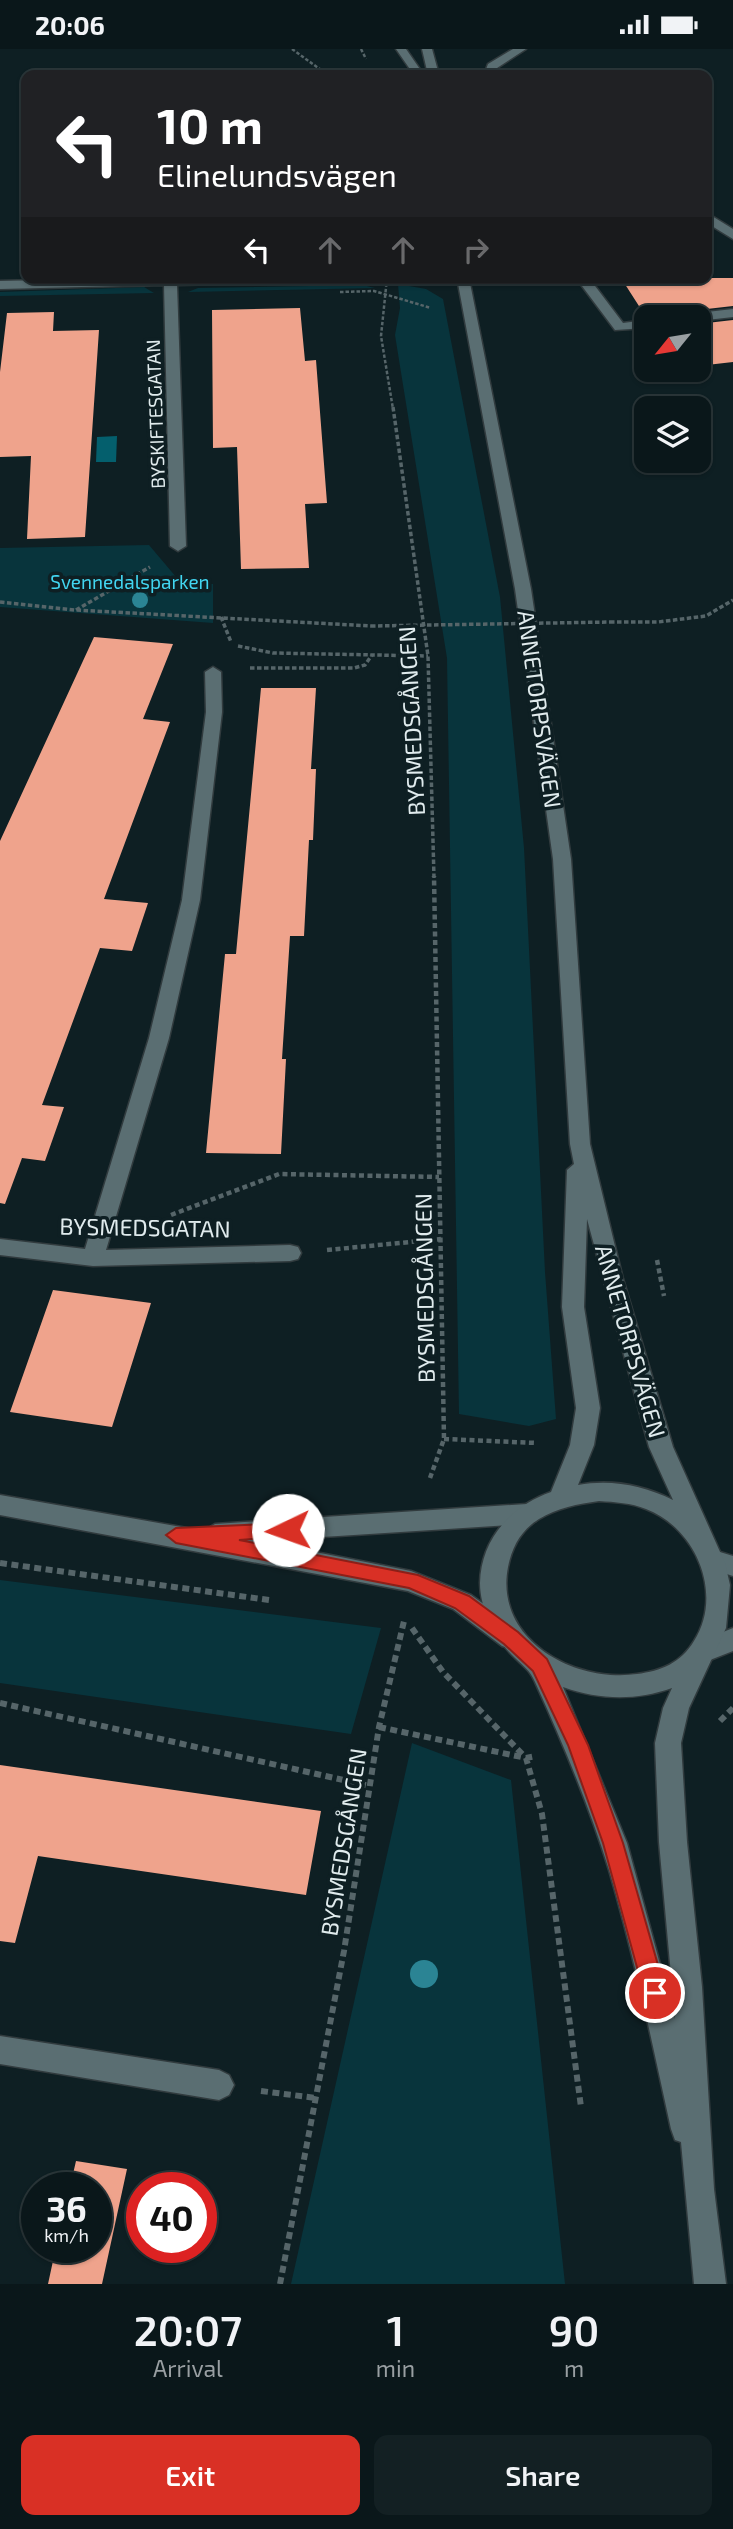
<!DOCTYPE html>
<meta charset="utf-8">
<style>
:root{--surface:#0a171a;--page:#132023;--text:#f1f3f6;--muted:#999fa2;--line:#2a3639;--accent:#d93025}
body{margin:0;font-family:"Exo 2",sans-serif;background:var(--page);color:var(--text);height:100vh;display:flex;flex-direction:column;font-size:26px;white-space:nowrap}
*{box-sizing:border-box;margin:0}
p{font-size:23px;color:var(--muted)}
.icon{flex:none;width:38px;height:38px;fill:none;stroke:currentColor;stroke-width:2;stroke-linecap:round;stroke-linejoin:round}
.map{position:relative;height:2235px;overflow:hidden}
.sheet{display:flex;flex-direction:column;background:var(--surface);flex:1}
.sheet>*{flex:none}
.guide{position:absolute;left:21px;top:21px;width:691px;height:214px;border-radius:14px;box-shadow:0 2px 5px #0004,0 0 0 2px var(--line);background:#202124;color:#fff;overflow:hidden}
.needle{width:46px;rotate:240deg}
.fabs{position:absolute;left:634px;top:256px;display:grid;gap:14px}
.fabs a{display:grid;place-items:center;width:77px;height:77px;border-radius:14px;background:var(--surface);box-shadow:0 2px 5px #0004,0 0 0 2px var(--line);font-size:35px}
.speed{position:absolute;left:21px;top:2123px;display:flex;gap:14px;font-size:35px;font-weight:700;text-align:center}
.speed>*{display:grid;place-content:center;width:91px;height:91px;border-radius:50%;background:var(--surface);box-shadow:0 2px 5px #0004,0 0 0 2px var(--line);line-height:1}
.speed small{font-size:18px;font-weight:400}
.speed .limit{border:10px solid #d22;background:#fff;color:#111}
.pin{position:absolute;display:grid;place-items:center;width:60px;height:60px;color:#fff;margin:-30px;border:4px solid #fff;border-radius:50%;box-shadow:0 2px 7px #0007}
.me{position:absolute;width:77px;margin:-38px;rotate:267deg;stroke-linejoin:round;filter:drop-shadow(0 0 5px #0008)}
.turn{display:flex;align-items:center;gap:24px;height:147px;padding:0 21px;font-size:32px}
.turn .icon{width:91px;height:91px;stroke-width:2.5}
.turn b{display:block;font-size:49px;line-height:60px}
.lanes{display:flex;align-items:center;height:66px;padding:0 21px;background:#0003;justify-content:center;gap:35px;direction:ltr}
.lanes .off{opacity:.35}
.eta{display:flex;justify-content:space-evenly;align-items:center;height:119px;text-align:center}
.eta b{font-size:42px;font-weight:600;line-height:49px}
.cta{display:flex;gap:14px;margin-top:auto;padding:14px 21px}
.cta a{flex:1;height:80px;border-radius:14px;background:var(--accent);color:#fff;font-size:28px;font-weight:600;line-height:80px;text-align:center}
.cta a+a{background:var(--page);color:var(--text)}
.status{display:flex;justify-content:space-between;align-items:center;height:49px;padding:0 35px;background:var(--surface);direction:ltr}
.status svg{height:19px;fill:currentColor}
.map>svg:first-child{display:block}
.green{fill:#08343c}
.water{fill:#045f6d}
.building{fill:#efa38c}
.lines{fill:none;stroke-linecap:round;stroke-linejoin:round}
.minor-casing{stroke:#313b3e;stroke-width:3}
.tertiary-casing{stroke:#313b3e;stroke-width:3}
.secondary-casing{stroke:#313b3e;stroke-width:3}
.path-far3{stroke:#566569;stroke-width:2.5;stroke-dasharray:3.5 2;stroke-linecap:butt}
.path-far2{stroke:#566569;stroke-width:3.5;stroke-dasharray:4.5 2.5;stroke-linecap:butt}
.path-far1{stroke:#566569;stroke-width:4.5;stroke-dasharray:5 3.5;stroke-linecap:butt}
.path{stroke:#566569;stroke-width:6;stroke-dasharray:7 4.5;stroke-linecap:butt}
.minor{fill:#5a6e72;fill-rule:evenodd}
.tertiary{fill:#5a6e72;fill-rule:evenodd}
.secondary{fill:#5a6e72;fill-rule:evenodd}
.path-bridge{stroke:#566569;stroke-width:3.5;stroke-dasharray:4.5 2.5;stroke-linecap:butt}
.tree{fill:#2b8494}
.route{fill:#d93025;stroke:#8d1f18;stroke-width:2}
.labels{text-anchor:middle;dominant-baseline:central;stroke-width:7;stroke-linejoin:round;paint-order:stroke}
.far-street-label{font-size:19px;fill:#e0ebed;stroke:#0e1f23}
.far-park-label{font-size:19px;fill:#42d6f1;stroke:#0e1f23}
.street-label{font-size:23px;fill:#e0ebed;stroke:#0e1f23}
</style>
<div class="status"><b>20:06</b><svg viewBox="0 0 49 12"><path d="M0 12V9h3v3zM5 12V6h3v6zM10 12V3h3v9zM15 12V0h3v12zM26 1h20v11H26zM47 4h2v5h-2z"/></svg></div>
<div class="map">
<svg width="733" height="2235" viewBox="0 0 733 2235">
<rect width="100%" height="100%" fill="#0e1f23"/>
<!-- green -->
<path class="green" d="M398,235L426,240L443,250L500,548L524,799L545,1223L556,1370L529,1377L459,1365L447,609L395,286L400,259Z
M363,236L375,239L188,243L198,239Z
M144,238L154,244L0,247V243Z
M149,496L182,535H213V574L0,558V499Z
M0,1531L381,1579L351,1685L0,1634Z
M412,1694L511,1731L565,2235H291Z"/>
<!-- water -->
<path class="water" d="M117,387L116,413H96L97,388Z"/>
<!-- building -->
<path class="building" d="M621,229H733V257L698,261L689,268H646Z
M300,259L305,312L316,311L327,454L305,455L309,519L241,520L237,398L213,399L212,261Z
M54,263L53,282L99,281L85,488L27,490L31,407L0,408V323L7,264Z
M733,271V313L698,317V275Z
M94,588L173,595L143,670L170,673L104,850L148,854L132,902L100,899L42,1056L64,1058L45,1112L22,1109L5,1155L0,1154V792Z
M261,639H316L311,720H316L313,791H309L304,887H290L282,1010H286L281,1105L206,1104L225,905H236Z
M53,1241L151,1254L112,1378L10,1363Z
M0,1716L321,1762L306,1846L38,1807L15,1894L0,1892Z
M76,2112L127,2120L102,2235H48L56,2198H96V2138H70Z"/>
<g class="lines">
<!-- minor casing -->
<g class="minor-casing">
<path id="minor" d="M513,0H526L497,19L494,26H484L488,15Z
M707,164L733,180V190L707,174Z
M126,229H314L308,233L177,236L186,497L178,502L170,497L164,236L0,240V232Z
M576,229H589L623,274L646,271V279L615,281Z
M733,260V268L698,272V268H692L698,264Z
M213,618L221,623L222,663L200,851L169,989L106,1201L290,1196L298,1198L301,1204L298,1210L290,1212L93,1217L0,1206V1190L85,1200L149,989L182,851L206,663L205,623Z
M720,1503L733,1507V1527L711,1520L708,1513L711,1506Z
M733,1579V1602L710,1611L701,1608L697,1600L701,1592Z
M0,1987L219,2021L229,2026L234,2036L229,2046L219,2051L0,2015Z"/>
</g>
<!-- tertiary casing -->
<g class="tertiary-casing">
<path id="tertiary" d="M0,1446L204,1482L215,1475L527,1455L536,1458L539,1465L536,1472L527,1475L260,1492L411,1522L471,1546L520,1581L524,1589L520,1597L511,1600L502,1597L453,1560L408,1542L0,1466Z"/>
</g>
<!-- secondary casing -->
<g class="secondary-casing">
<path id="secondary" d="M396,0H406L424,26H414Z
M422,0H432L439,26H428Z
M457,229H469L531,540L571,810L590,1095L623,1230L673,1398L725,1514L730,1536L726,1579L689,1659L681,1694L687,1793L702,1938L714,2140L726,2235H694L681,2093L675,2091L671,2080C652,1993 634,1906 609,1821C589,1757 563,1694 535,1633C530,1621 524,1618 515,1609C496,1591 480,1561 480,1534C481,1490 511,1457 551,1443L570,1396L576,1359L562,1258L567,1121L574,1115L570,1095L553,810L515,540ZM587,1170L649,1398L673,1451C643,1436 610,1430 578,1436L594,1396L600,1359L584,1258ZM599,1452C615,1453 631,1454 646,1460C696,1479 724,1545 694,1592C681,1614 661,1622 637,1625C573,1634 494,1590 508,1518C512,1498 521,1481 539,1470C557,1459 578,1455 599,1452ZM563,1638C600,1651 635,1652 672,1639L663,1659L655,1694L659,1793L675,1970L627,1794Z"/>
</g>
<!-- path-far3 -->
<path class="path-far3" d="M292,0L328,26
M361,0L366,10
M387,229L381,287L393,360
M340,243L374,242L431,259"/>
<!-- path-far2 -->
<path class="path-far2" d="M393,358L428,607L434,829
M0,553L75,561L371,577
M76,561L150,518
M221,568L231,593
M610,573H658L706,567L733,551
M238,597L273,604L428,607
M250,619H354L365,616L372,606"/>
<!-- path-far1 -->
<path class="path-far1" d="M171,1166L279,1125L439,1128
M327,1201L441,1190
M657,1211L664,1247
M444,1390L537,1394
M430,1429L444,1390L434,827"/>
<!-- path -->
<path class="path" d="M0,1514L269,1551
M412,1579L443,1623L526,1709L542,1765L581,2058
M0,1654L370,1737
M720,1672L733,1659
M379,1678L526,1709L536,1707
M261,2042L316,2049
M280,2235L344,1902L379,1678L404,1572"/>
<!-- minor -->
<use href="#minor" class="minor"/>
<!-- tertiary -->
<use href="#tertiary" class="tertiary"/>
<!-- secondary -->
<use href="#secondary" class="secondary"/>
<!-- path-bridge -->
<path class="path-bridge" d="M371,577L610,573"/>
</g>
<!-- trees -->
<g class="tree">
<circle cx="140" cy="551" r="8"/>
<circle cx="424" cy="1925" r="14"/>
</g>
<!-- route -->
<path class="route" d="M288,1474L294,1476L297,1481L294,1487L239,1491L418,1526L469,1547L518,1583L547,1610L588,1696L623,1794L666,1944L663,1951L655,1954L648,1951L644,1944L603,1794L568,1696L533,1622L504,1595L455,1559L409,1539L176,1494L166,1486L176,1479Z"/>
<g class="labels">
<!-- far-street labels -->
<g class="far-street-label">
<text transform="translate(155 365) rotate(-92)">BYSKIFTESGATAN</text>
</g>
<!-- far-park labels -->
<g class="far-park-label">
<text x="130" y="532">Svennedalsparken</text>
</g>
<!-- street labels -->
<g class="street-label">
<text transform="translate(540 660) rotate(82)">ANNETORPSVÄGEN</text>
<text transform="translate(411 672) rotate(-93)">BYSMEDSGÅNGEN</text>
<text transform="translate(145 1178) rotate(1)">BYSMEDSGATAN</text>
<text transform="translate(424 1239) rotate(-91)">BYSMEDSGÅNGEN</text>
<text transform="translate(631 1292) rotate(74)">ANNETORPSVÄGEN</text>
<text transform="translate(343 1793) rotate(-81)">BYSMEDSGÅNGEN</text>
</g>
</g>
</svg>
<div class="fabs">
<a><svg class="needle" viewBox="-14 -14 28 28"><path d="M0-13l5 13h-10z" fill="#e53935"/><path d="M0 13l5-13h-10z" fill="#999fa2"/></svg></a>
<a><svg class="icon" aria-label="layers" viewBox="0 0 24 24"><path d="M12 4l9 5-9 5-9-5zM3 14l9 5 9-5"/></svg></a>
</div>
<div class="speed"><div>36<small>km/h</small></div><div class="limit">40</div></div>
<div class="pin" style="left:655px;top:1944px;background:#d93025"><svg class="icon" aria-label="arrive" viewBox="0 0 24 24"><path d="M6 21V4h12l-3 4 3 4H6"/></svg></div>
<svg class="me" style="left:288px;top:1481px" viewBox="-20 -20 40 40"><circle r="19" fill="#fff"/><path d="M0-13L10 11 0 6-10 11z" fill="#d93025"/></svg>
<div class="guide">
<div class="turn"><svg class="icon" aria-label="left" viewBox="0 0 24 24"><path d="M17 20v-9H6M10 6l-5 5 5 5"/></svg><div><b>10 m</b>Elinelundsvägen</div></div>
<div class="lanes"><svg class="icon" aria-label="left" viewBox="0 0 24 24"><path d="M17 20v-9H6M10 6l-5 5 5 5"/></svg><svg class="icon off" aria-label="ahead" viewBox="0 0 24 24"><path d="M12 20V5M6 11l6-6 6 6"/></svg><svg class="icon off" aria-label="ahead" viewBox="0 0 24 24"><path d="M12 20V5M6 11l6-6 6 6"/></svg><svg class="icon off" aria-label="right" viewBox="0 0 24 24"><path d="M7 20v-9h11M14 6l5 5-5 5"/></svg></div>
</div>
</div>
<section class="sheet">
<div class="eta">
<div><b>20:07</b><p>Arrival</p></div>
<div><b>1</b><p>min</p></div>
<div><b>90</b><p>m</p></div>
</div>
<div class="cta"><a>Exit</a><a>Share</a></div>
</section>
